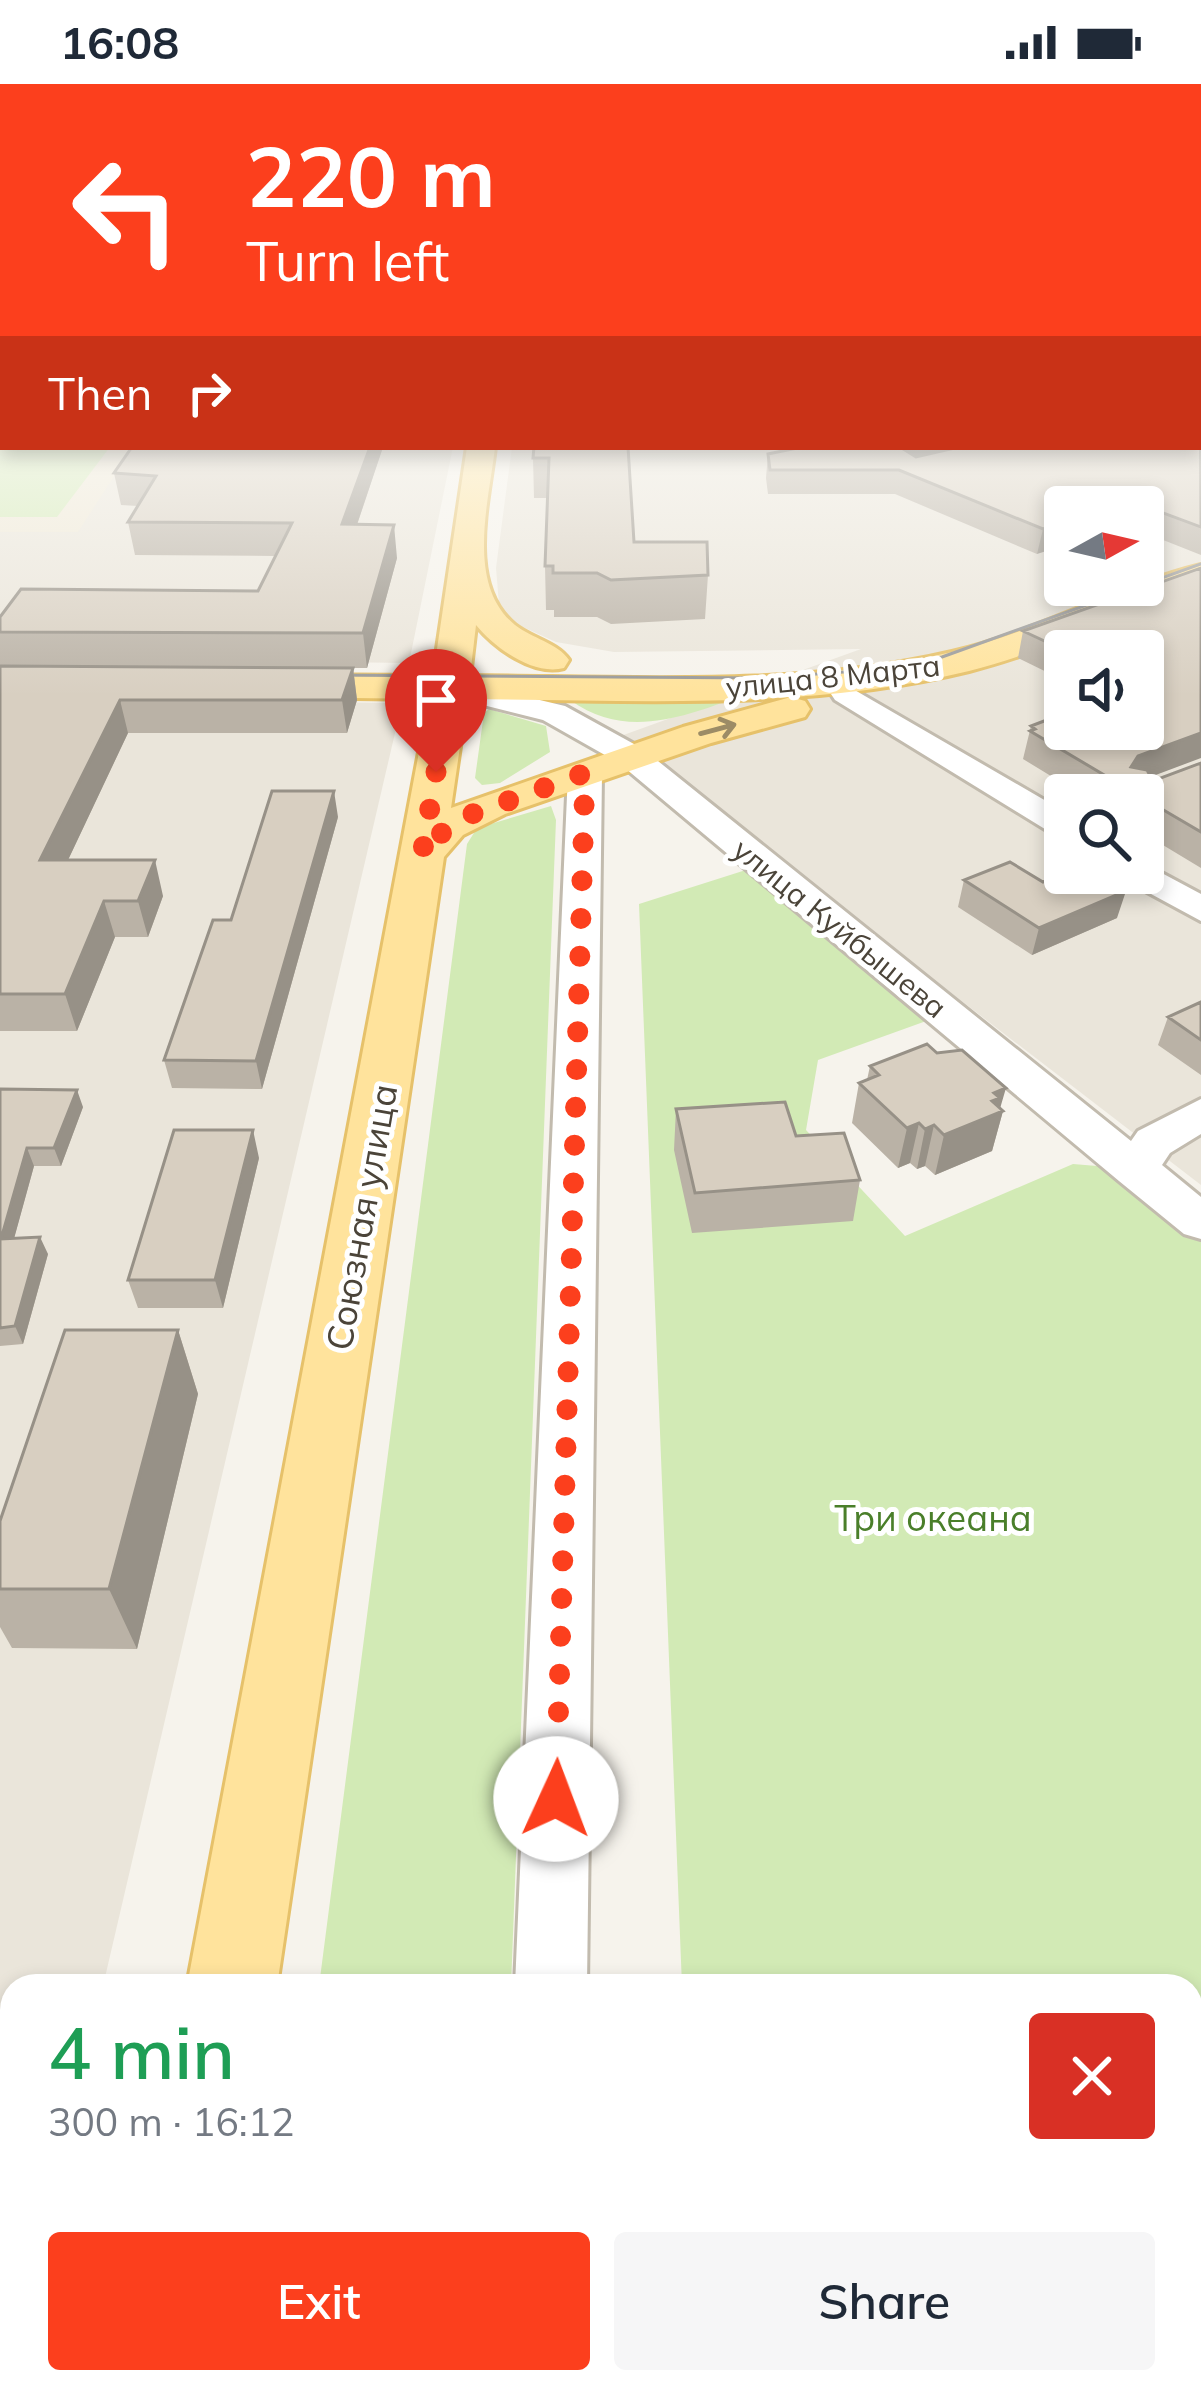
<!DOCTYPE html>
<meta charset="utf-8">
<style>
:root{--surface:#fff;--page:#f6f6f7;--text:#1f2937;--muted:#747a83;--accent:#fc3f1d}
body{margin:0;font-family:Mulish,sans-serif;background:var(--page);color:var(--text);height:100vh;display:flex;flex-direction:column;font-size:45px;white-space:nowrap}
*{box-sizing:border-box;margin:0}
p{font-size:39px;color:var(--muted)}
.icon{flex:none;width:66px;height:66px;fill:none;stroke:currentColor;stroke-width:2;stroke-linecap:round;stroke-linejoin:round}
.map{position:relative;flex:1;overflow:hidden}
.sheet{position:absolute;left:0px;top:1890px;width:1203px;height:420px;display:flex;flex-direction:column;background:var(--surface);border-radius:36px 36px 0 0;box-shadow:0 6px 18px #0003}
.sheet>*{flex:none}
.hud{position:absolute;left:0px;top:0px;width:1203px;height:366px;box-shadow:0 6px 18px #0003;background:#fc3f1d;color:#fff;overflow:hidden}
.needle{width:78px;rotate:82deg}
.buttons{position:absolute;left:1044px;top:402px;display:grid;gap:24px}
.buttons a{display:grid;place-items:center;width:120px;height:120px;border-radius:12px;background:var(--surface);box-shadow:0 6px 18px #0003;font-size:60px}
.pin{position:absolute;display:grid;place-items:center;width:102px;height:102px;color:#fff;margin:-123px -51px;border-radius:50% 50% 50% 0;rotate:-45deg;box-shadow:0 0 12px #0007}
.pin .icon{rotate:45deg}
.me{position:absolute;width:132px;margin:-66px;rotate:2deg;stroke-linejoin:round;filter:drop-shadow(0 0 9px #0008)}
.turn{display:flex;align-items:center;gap:42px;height:252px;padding:0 48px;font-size:54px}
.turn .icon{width:156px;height:156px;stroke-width:2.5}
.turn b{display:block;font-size:84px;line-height:102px}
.then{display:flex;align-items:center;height:114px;padding:0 48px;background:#0003;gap:24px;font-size:45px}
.round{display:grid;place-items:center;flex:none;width:126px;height:126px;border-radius:12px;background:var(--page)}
.headline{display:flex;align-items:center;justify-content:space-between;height:204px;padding:0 48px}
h1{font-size:72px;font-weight:600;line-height:90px;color:#1e9e55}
.button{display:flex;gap:24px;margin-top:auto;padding:24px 48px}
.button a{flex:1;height:138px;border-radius:12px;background:var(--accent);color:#fff;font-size:48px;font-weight:600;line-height:138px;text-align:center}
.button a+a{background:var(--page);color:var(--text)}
.status{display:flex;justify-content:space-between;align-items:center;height:84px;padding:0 60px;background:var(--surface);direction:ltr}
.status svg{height:33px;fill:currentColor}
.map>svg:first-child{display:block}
.residential{fill:#eae5da;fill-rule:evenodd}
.education{fill:#efe8d6}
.green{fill:#d2eab5}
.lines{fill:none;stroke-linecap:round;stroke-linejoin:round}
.minor-casing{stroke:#c2bbae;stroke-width:6}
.major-casing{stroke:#e6c16a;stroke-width:6}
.minor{fill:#fff;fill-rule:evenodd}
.major{fill:#ffe39c;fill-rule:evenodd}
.tram{stroke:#9a9a9a;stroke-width:3}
.wall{fill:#bab2a6}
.shaded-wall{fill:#979187}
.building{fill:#d8cfc1;stroke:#979187;stroke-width:3}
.oneway{stroke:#9c8c66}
.route{stroke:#fc3f1d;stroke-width:21;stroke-dasharray:0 37.8}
.labels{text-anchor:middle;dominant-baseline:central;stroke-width:10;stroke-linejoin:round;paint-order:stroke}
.far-street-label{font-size:30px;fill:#4b4439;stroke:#fff}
.street-label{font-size:36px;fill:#4b4439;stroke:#fff}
.park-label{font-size:36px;fill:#4a7f2a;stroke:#fff}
</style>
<div class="status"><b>16:08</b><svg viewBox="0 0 49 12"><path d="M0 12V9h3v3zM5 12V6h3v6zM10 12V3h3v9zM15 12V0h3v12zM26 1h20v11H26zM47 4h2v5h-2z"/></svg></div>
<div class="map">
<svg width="1201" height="2310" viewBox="0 0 1201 2310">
<rect width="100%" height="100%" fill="#f6f3ec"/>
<!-- residential -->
<path class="residential" d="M0,289L3,363H453L409,579L0,574Z
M1201,289V1101L618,653L861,565L614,568L556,558L512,538L499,520L496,484L512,363H1200ZM1065,423H1143V501H1065ZM1065,567H1143V645H1065ZM1065,711H1143V789H1065Z
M0,615L402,619L103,1902H12V2293L8,2310H0Z"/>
<!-- education -->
<path class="education" d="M0,325L3,363H133L78,448H0Z"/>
<!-- green -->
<path class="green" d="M0,354L3,363H110L57,433H0Z
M744,611C685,632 627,657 570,616Z
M489,625L546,642L550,668L500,699L482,701L475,694L484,629Z
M551,722L556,736L553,812L511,1902H319L467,760L477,744Z
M749,785L929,936L818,976L806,1046L905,1152L1073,1080L1109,1083L1201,1157V2310H697V2298H1191V1902H682L639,820Z
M271,2298H493V2310H269Z"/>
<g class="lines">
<!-- minor casing -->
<g class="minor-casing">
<path id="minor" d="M450,595L565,622L643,665L1131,1057L1138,1047L1201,1015V1050L1170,1069L1162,1081L1201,1113V1155L1184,1150L1119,1097L619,679L543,636L439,610L435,604Z
M846,601L1065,728V753L1053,750L835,616L831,610L835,604Z
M585,679L602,689L587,1902H515L568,689Z
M1143,779L1201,810V837L1127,797L1122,789H1143Z
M498,2298H582V2310H498Z"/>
</g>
<!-- major casing -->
<g class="major-casing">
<path id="major" d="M467,363H495C489,418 465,500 515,541C531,554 558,559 569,576L564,584C533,592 495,564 476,541L470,592C626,593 799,604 952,568C1037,548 1116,502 1201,481V502C1125,530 1047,567 969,587C807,627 633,616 467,615L451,724L683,643L791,613L805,617L810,625L805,633L711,659L505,730L463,751L444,773L277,1902H187L429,615L276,613L263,610L257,602L263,594L276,591L433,592Z
M113,2298H219L217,2310H111Z"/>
</g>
<!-- minor -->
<use href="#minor" class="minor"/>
<!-- major -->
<use href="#major" class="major"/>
<!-- tram -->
<path class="tram" d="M324,591L761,594L871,586L942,573L1201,480"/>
</g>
<!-- wall -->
<path class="wall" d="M0,289H3V342H0Z
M1201,289V471L1143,448V423H1065L1037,470L895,410H768L766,394L768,370L793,365L792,363H1200Z
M132,363H383L357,441L397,474L367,584H353L357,616L347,649H128L68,776L163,812L148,853H115L77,947H0V533L258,507L276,472L135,471L128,438L138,422L121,421L114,389Z
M628,363L634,458L708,491L705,535L611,540L597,533H554V526H546L545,482L548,414H534L533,374Z
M1201,484L1151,693L1153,697L1201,679V784L1143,749V711H1082L1023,675L1031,642L1143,645V567H1065V597L1018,574L1023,547Z
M338,733L262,1005L172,1004L164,976Z
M964,796L1117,834L1032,871L958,823Z
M1201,918V991L1158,961L1168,933Z
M870,982L1000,1025L1003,1027L992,1067L935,1091L925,1082L917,1085L910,1079L898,1084L852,1039L859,999L867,996Z
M0,1005L83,1023L61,1082H34L14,1154L48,1170L23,1260L0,1262Z
M676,1025L860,1096L853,1137L692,1149L674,1066Z
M259,1074L223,1224H138L128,1196Z
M178,1246L198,1310L137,1565L12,1564L0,1543V1437Z"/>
<!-- shaded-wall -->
<path class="shaded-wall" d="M370,363H383L346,473L342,440Z
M899,363H958L903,376Z
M1065,438V461L1037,470L1043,445Z
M394,441L397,474L367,584L363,549Z
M353,584L357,616L347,649L342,616Z
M120,616L128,649L51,812L40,776Z
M1201,649V674L1129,701L1131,683L1138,672Z
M334,707L338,733L262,1005L256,977Z
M155,776L163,812L148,853L138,817Z
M1126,807L1117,834L1032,871L1039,844Z
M104,817L115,853L77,947L65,910Z
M1006,1004L999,1028L1003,1027L992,1067L935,1091L944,1051L994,1009Z
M77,1006L83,1023L61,1082L54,1064Z
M919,1039L910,1079L898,1084L907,1044Z
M934,1041L925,1082L917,1085L925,1045Z
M253,1046L259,1074L223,1224L215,1196Z
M27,1064L34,1082L9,1173L1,1155Z
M40,1153L48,1170L23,1260L15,1242Z
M178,1246L198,1310L137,1565L109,1505Z"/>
<!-- building -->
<path class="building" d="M0,289H3V312H0Z
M1200,289L1201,443L1131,417L1112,423H1065V438L1043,445L899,386H770L768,370L802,363H900L916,373L959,363H1200Z
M132,363H370L342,440L394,441L363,549L0,548V533L21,505L258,507L292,439L128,438L156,392L114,389Z
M534,363H628L634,458H707L708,491L611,496L597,489H553V482H545L549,374H533Z
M1201,484V649L1138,672L1131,683L1147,686L1153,697L1201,679V748L1143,714V711H1138L1030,647L1035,645L1031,642L1065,629V645H1143V567H1066L1023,547Z
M0,582L353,584L342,616H120L40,776H155L138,817H104L65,910H0Z
M272,707H334L256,977L164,976L213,836H231Z
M1010,778L1043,798L1066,789H1096L1126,807L1039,844L964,796Z
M1201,918V956L1168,933Z
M927,960L937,969L962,966L1006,1004L994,1009L1000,1014L992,1017L1003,1027L944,1051L934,1041L925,1045L919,1039L907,1044L859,999L879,991L870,982Z
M0,1005L77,1006L54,1064H27L1,1155L40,1153L15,1242L0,1244Z
M785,1018L796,1052L844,1049L860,1096L695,1109L676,1025Z
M174,1046H253L215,1196H128Z
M65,1246H178L109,1505H0V1437Z"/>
<!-- one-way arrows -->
<defs><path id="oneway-shaft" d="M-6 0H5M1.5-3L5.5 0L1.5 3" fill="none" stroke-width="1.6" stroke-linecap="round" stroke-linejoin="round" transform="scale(3)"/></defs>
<use class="oneway" href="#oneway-shaft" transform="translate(718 645) rotate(-15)"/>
<!-- sky -->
<linearGradient id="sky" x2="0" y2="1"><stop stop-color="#8fc1ec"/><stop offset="0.47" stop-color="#fbfaf6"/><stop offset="1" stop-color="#fbfaf6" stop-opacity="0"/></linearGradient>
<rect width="1201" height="612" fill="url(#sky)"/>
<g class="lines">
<!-- route -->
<path class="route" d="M436,688L422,771L448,742L461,734L585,689L556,1715"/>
</g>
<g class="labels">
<!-- far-street labels -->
<g class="far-street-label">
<text transform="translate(833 592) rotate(-6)">улица 8 Марта</text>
<text transform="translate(840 844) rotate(39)">улица Куйбышева</text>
</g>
<!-- street labels -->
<g class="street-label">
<text transform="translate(361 1133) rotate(-80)">Союзная улица</text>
</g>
<!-- park labels -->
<g class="park-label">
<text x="933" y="1433">Три океана</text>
</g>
</g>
</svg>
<div class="buttons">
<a><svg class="needle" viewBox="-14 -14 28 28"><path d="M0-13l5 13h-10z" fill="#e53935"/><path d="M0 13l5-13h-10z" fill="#747a83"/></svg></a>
<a><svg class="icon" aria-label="sound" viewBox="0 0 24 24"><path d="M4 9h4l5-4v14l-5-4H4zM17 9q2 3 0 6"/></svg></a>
<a><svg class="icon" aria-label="search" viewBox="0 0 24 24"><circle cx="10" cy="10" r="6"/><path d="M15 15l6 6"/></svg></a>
</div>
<div class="pin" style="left:436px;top:688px;background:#d93025"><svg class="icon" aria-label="arrive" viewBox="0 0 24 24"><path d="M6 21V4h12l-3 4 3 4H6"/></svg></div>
<svg class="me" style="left:556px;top:1715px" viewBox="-20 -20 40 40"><circle r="19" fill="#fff"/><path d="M0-13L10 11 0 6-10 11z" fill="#fc3f1d"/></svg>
<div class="hud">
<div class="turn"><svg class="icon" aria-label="left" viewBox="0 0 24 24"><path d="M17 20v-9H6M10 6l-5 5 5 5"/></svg><div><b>220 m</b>Turn left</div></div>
<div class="then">Then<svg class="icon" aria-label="right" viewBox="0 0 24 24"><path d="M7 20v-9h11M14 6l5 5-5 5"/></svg></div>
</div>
<section class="sheet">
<div class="headline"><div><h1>4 min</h1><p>300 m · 16:12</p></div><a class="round" style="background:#d93025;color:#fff"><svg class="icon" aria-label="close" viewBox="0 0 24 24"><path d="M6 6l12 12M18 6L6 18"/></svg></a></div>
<div class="button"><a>Exit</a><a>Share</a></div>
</section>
</div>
